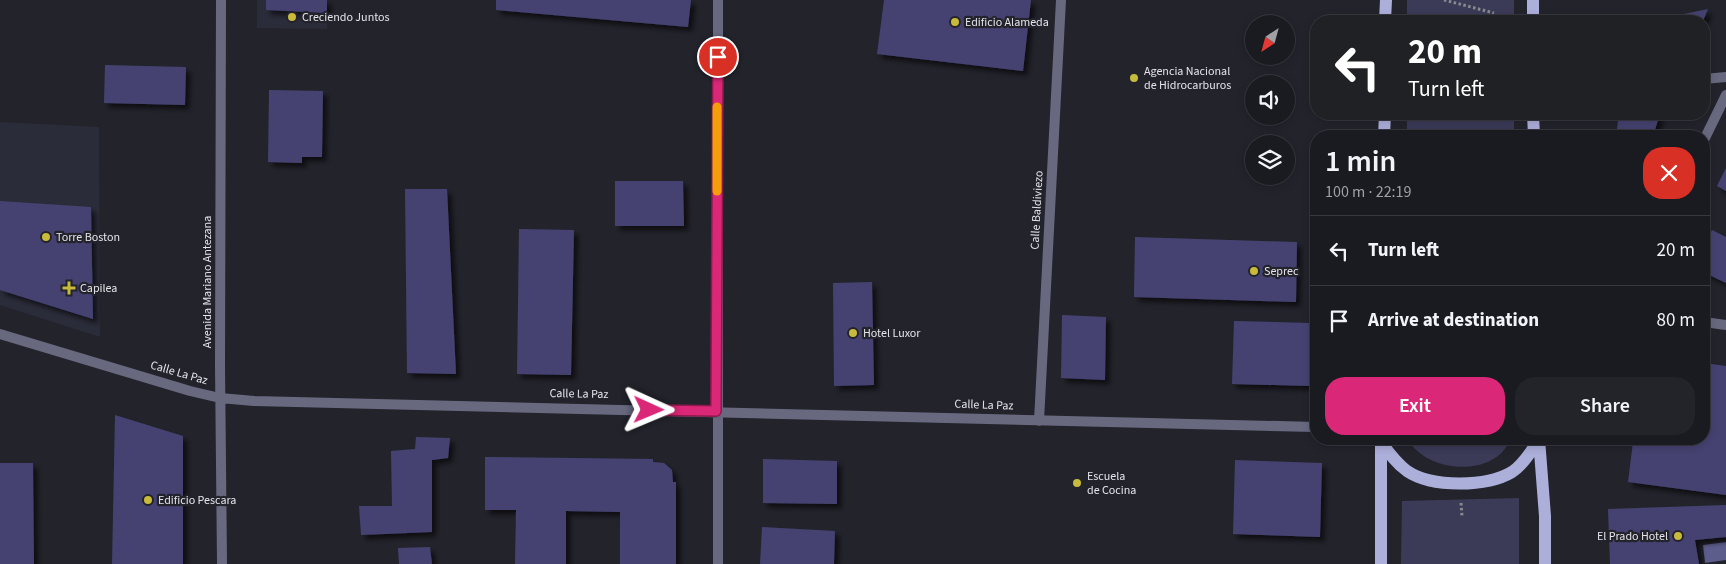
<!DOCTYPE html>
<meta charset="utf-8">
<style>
:root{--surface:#1a1a21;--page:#23232a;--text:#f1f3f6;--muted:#9fa1a5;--line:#38383f;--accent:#db2777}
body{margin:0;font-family:"Source Sans 3",sans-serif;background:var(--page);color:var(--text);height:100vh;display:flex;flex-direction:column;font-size:19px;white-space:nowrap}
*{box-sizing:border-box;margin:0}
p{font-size:16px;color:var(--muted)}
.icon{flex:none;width:28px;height:28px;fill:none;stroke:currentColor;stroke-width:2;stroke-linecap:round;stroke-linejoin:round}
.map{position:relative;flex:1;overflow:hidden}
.details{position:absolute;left:1310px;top:130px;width:400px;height:315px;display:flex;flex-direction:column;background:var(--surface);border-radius:20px;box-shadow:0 2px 8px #0003,0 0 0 1px var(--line)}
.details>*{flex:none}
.hud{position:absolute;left:1310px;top:15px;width:400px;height:105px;border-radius:20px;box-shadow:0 2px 8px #0003,0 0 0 1px var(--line);background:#202124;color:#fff;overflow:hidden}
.needle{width:32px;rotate:216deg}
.controls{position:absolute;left:1245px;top:15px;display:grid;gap:10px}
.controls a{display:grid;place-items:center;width:50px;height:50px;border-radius:50%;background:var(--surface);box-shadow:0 2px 8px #0003,0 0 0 1px var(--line);font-size:25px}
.pin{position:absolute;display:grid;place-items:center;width:42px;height:42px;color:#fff;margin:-21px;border:2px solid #fff;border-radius:50%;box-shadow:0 1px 5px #0007}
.me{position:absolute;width:55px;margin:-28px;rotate:91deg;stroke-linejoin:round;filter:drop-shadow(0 0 4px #0008)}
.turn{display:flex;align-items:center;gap:18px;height:105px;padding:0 15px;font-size:22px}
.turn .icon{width:65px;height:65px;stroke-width:2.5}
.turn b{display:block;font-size:35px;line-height:42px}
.round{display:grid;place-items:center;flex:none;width:52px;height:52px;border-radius:20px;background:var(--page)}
.overview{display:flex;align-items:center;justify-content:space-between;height:85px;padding:0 15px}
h1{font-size:30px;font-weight:600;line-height:38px}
.button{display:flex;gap:10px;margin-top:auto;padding:10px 15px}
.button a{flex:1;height:58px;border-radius:20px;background:var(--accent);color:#fff;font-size:20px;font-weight:600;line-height:58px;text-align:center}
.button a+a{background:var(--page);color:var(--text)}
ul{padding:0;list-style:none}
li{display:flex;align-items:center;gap:15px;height:70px;padding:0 15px;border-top:1px solid var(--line)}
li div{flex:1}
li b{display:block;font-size:19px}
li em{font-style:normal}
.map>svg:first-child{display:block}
.built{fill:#2b2c3a}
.green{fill:#3b3b58}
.water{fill:#5d5d8c}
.building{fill:#444371;filter:url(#shadow)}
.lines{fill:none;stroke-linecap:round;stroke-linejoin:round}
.path{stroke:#898990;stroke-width:3;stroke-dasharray:2.5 2.5;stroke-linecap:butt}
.service{stroke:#68697f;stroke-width:10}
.minor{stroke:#68697f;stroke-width:10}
.primary{stroke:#adafdb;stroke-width:12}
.route-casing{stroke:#8e194d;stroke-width:12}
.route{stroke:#db2777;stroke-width:9}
.slow{stroke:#f59e0b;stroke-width:9}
.poi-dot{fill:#c8bb3b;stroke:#23232c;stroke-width:2}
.labels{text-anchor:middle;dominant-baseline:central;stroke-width:4.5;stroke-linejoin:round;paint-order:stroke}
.poi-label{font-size:12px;fill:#e3e3e9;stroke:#23232c;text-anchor:start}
.street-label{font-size:12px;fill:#e3e3e9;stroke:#23232c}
</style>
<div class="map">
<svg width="1726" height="564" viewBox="0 0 1726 564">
<defs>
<filter id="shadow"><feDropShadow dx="4.5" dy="4.5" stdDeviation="2.5" flood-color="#0009"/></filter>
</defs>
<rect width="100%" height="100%" fill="#23232c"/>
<!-- built -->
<path class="built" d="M257,0H327V29L257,28Z
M0,122L99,127L100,337L0,305Z"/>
<!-- green -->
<path class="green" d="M1407,0H1514V21H1407Z
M1407,114H1514V136H1407Z
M1408,439H1510C1496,479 1425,473 1408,439Z
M1519,498V564H1401L1402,501Z"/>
<!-- water -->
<path class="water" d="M1726,542V560L1705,563L1703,545Z"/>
<!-- building -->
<path class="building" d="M266,0H327V13L266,10Z
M496,0H691L688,27L496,10Z
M884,0H1031L1023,71L877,54Z
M1708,9L1703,21H1655V20Z
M105,65L186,67L185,105L104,103Z
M269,90L323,91L322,157H302V163L268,162Z
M1619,114H1660L1653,136H1616Z
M1726,168V191L1717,186Z
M615,181H683L684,226H615Z
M405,189H447L456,374L407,373Z
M0,201L91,207L93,319L0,290Z
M519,229L574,230L571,375L517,374Z
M1712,230L1726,237V283L1707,274L1704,269V247Z
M1135,237L1297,242L1296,302L1134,297Z
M872,282L874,385L834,386L833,283Z
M1062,315L1106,317L1105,380L1061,378Z
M1234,321L1311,323L1310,386L1232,384Z
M1704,363L1726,366V495L1628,482L1633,442L1642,444L1643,439H1704Z
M115,415L183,436V564H112Z
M416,437L450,438L448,458L432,460V532L361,535L359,506H392L391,451L415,449Z
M485,457L653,459V462L664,463L672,470L673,482H676V564H620V512L566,511V564H515L516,510H485Z
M763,459L837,461V504L763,503Z
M1235,460L1322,463L1320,537L1233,534Z
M0,463H33L34,564H0Z
M1726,505V537L1695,540L1699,564H1610L1608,509Z
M762,527L835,531L834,564H760Z
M430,547L432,564H399L398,548Z"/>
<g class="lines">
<!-- path -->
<path class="path" d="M1444,0L1494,13
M1461,503L1462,516"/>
<!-- service -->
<path class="service" d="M1704,79L1726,77"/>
<!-- minor -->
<path class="minor" d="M221,0L220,366L222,564
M1704,140L1726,95
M1704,322L1726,325
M0,334L190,391L220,398L254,401L1316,427
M1039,421L1061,0
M718,564V0"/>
<!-- primary -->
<path class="primary" d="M1533,0V21
M1385,21L1386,0
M1533,114L1534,136
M1384,136L1385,114
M1539,439L1545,516V564
M1381,442C1389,453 1396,463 1407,471C1432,488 1487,487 1512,472C1524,464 1531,451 1539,440
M1381,564V442"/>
</g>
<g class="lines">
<!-- route casing -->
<g class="route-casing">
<path id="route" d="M649,410L716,411L718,57"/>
</g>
<!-- route -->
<use href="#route" class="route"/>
<!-- slow -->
<path class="slow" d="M717,191V107"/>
</g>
<!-- markers -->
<g class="poi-dot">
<circle cx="292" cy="17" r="5"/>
<circle cx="955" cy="22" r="5"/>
<circle cx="1134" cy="78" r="5"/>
<circle cx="46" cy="237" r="5"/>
<circle cx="1254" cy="271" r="5"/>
<path d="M66.5 280.5h5v5h5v5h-5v5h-5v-5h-5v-5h5z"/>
<circle cx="853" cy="333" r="5"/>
<circle cx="1077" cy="483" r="5"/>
<circle cx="148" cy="500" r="5"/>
<circle cx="1678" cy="536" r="5"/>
</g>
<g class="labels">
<!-- poi labels -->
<g class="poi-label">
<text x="302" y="17">Creciendo Juntos</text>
<text x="965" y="22">Edificio Alameda</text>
<text x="1144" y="71">Agencia Nacional<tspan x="1144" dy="14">de Hidrocarburos</tspan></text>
<text x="56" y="237">Torre Boston</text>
<text x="1264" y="271">Seprec</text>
<text x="80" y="288">Capilea</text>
<text x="863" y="333">Hotel Luxor</text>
<text x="1087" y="476">Escuela<tspan x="1087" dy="14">de Cocina</tspan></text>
<text x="158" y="500">Edificio Pescara</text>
<text x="1668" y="536" text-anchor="end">El Prado Hotel</text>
</g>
<!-- street labels -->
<g class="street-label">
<text transform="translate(1037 210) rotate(-87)">Calle Baldiviezo</text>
<text transform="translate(207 282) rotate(-90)">Avenida Mariano Antezana</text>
<text transform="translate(179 373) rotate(16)">Calle La Paz</text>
<text transform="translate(579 394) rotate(1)">Calle La Paz</text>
<text transform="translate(984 405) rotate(2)">Calle La Paz</text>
</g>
</g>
</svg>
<div class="controls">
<a><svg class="needle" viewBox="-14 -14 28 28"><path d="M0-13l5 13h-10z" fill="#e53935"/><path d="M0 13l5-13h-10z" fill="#9fa1a5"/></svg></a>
<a><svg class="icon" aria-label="sound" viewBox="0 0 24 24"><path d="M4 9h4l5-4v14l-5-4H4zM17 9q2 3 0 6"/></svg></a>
<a><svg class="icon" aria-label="layers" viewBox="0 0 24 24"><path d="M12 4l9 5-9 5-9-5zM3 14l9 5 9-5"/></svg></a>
</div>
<div class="pin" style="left:718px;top:57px;background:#d93025"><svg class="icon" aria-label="arrive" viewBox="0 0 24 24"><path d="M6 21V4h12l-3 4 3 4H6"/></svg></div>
<svg class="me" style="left:649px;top:410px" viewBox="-20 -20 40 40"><path d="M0-17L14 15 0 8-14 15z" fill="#db2777" stroke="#fff" stroke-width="4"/></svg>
<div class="hud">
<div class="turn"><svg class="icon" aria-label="left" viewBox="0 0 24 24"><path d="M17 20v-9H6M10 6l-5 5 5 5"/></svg><div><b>20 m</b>Turn left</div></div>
</div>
<section class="details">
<div class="overview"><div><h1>1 min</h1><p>100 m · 22:19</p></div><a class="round" style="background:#d93025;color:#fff"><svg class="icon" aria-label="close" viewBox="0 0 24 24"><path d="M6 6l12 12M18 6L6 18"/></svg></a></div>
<ul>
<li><svg class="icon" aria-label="left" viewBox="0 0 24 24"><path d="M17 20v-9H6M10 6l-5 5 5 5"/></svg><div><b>Turn left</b></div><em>20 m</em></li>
<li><svg class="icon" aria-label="arrive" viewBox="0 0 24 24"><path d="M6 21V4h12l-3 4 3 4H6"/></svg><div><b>Arrive at destination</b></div><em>80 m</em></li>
</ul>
<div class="button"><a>Exit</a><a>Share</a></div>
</section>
</div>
